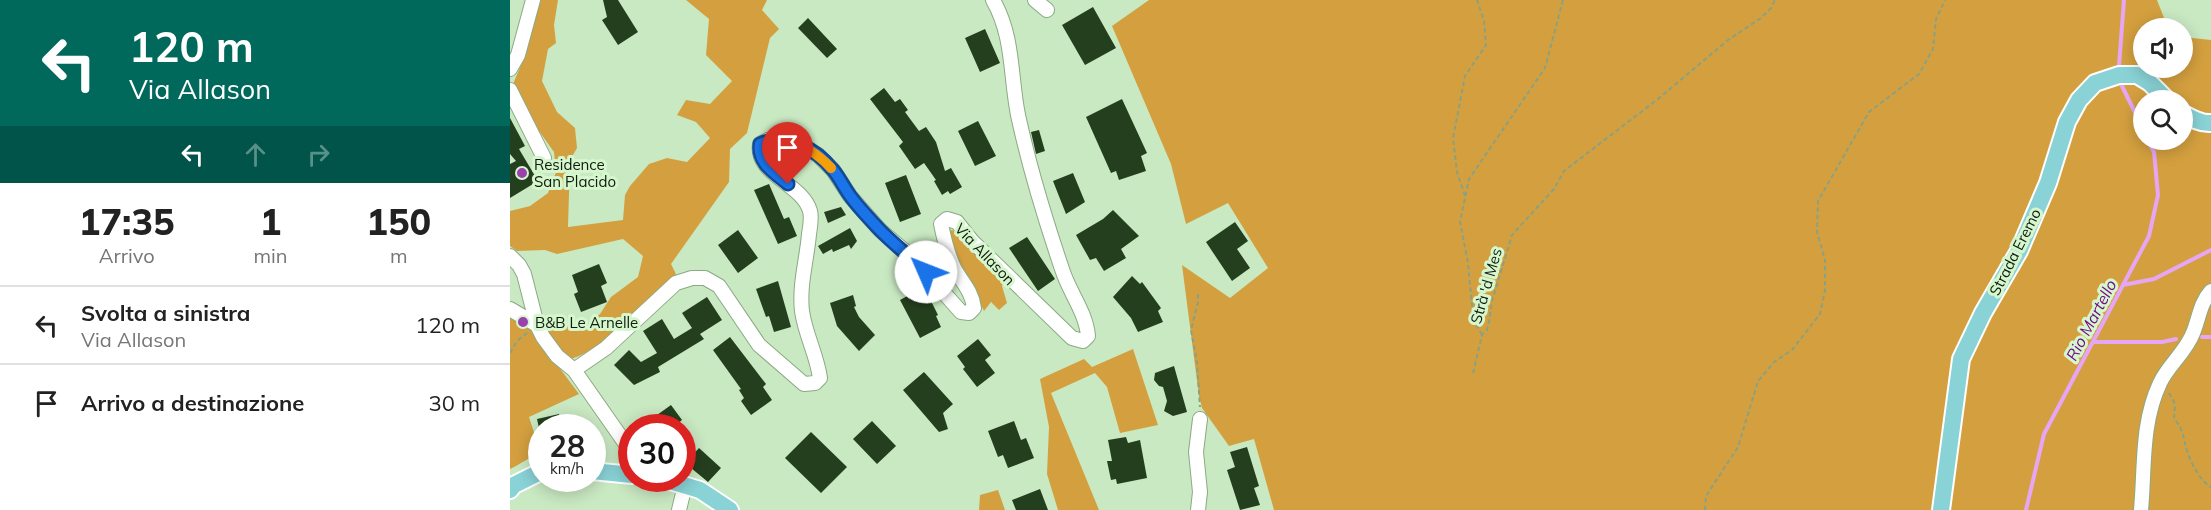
<!DOCTYPE html>
<html lang="it">
<meta charset="utf-8">
<style>
:root{--surface:#fff;--page:#f2f2f2;--text:#222;--muted:#767676;--line:#e0e0e0}
body{margin:0;font-family:Mulish,sans-serif;background:var(--page);color:var(--text);height:100vh;display:flex;flex-direction:column;font-size:22px;white-space:nowrap}
*{box-sizing:border-box;margin:0}
p{font-size:20px;color:var(--muted)}
.icon{flex:none;width:33px;height:33px;fill:none;stroke:currentColor;stroke-width:2;stroke-linecap:round;stroke-linejoin:round}
.map{position:relative;flex:1;overflow:hidden}
.panel{display:flex;flex-direction:column;background:var(--surface);width:510px}
.panel>*{flex:none}
.top-card{background:#00695c;color:#fff;overflow:hidden}
.tools{position:absolute;left:1623px;top:18px;display:grid;gap:12px}
.tools a{display:grid;place-items:center;width:60px;height:60px;border-radius:50%;background:var(--surface);box-shadow:0 3px 15px #0003;font-size:30px}
.speed{position:absolute;left:18px;top:414px;display:flex;gap:12px;font-size:30px;font-weight:700;text-align:center}
.speed>*{display:grid;place-content:center;width:78px;height:78px;border-radius:50%;background:var(--surface);box-shadow:0 3px 15px #0003;line-height:1}
.speed small{font-size:15px;font-weight:400}
.speed .limit{border:9px solid #d22;background:#fff;color:#111}
.pin{position:absolute;display:grid;place-items:center;width:51px;height:51px;color:#fff;margin:-62px -26px;border-radius:50% 50% 50% 0;rotate:-45deg;box-shadow:0 0 6px #0007}
.pin .icon{rotate:45deg}
.me{position:absolute;width:66px;margin:-33px;rotate:314deg;stroke-linejoin:round;filter:drop-shadow(0 0 4px #0008)}
.turn{display:flex;align-items:center;gap:21px;height:126px;padding:0 30px;font-size:27px}
.turn .icon{width:78px;height:78px;stroke-width:2.5}
.turn b{display:block;font-size:42px;line-height:51px}
.lanes{display:flex;align-items:center;height:57px;padding:0 30px;background:#0003;justify-content:center;gap:30px;direction:ltr}
.lanes .off{opacity:.35}
.eta{display:flex;justify-content:space-evenly;align-items:center;height:102px;text-align:center}
.eta b{font-size:36px;font-weight:800;line-height:42px}
ul{padding:0;list-style:none}
li{display:flex;align-items:center;gap:18px;height:78px;padding:0 30px;border-top:2px solid var(--line)}
li div{flex:1}
li b{display:block;font-size:22px}
li em{font-style:normal}
main{display:flex;flex:1;min-height:0}
.map>svg:first-child{display:block}
.forest{fill:#d4a03f;fill-rule:evenodd}
.lines{fill:none;stroke-linecap:round;stroke-linejoin:round}
.stream{stroke:#e6a6f4;stroke-width:4}
.building{fill:#243f1e}
.minor-casing{stroke:#8ba984;stroke-width:16}
.major-casing{stroke:#fff;stroke-width:20}
.path{stroke:#88a183;stroke-width:2;stroke-dasharray:4.5 3;stroke-linecap:butt}
.minor{stroke:#fff;stroke-width:14}
.major{stroke:#89d2d6;stroke-width:16}
.route-casing{stroke:#114b97;stroke-width:15}
.route{stroke:#1a73e8;stroke-width:10}
.slow{stroke:#f59e0b;stroke-width:10}
.poi-dot{fill:#9a41ad;stroke:#d6f7ce;stroke-width:2}
.labels{text-anchor:middle;dominant-baseline:central;stroke-width:6;stroke-linejoin:round;paint-order:stroke}
.poi-label{font-size:15px;fill:#101b0d;stroke:#d6f7ce;text-anchor:start}
.street-label{font-size:15px;fill:#101b0d;stroke:#d6f7ce}
.water-label{font-size:16px;font-style:italic;fill:#750d88;stroke:#d6f7ce}
</style>
<main>
<section class="panel">
<div class="top-card">
<div class="turn"><svg class="icon" aria-label="left" viewBox="0 0 24 24"><path d="M17 20v-9H6M10 6l-5 5 5 5"/></svg><div><b>120 m</b>Via Allason</div></div>
<div class="lanes"><svg class="icon" aria-label="left" viewBox="0 0 24 24"><path d="M17 20v-9H6M10 6l-5 5 5 5"/></svg><svg class="icon off" aria-label="ahead" viewBox="0 0 24 24"><path d="M12 20V5M6 11l6-6 6 6"/></svg><svg class="icon off" aria-label="right" viewBox="0 0 24 24"><path d="M7 20v-9h11M14 6l5 5-5 5"/></svg></div>
</div>
<div class="eta">
<div><b>17:35</b><p>Arrivo</p></div>
<div><b>1</b><p>min</p></div>
<div><b>150</b><p>m</p></div>
</div>
<ul>
<li><svg class="icon" aria-label="left" viewBox="0 0 24 24"><path d="M17 20v-9H6M10 6l-5 5 5 5"/></svg><div><b>Svolta a sinistra</b><p>Via Allason</p></div><em>120 m</em></li>
<li><svg class="icon" aria-label="arrive" viewBox="0 0 24 24"><path d="M6 21V4h12l-3 4 3 4H6"/></svg><div><b>Arrivo a destinazione</b></div><em>30 m</em></li>
</ul>
</section>
<div class="map">
<svg width="1701" height="510" viewBox="0 0 1701 510">
<rect width="100%" height="100%" fill="#c9e9c2"/>
<!-- forest -->
<path class="forest" d="M25,0H48L44,25L46,43L38,49L32,81L47,112L65,128L67,148L60,160L58,227L113,220L115,195L120,186L139,164L157,158L177,162L200,138L186,122L167,115L176,100L200,104L222,81L196,55L199,19L176,0H257L252,10L269,29L260,38L237,133L220,149L219,182L161,264L166,274C136,303 101,346 61,359L46,348L33,329L44,321L68,331L90,314L101,297L128,277L133,256L113,239L47,254L35,250L7,251L0,246V211L20,206L38,193L46,172L44,152L24,124L3,84L14,58Z
M639,0H1647L1658,28H1634V68H1672L1673,37L1701,40V510H764L744,439L719,446L692,408L689,396L672,265L720,298L758,268L718,203L676,224L661,164L602,26ZM1634,100H1672V140H1634Z
M437,229L445,231L452,237L494,279L492,286L497,303L489,310L481,302L474,311L442,247Z
M0,312L23,324L28,339L69,394L19,417L31,454C19,456 12,464 0,469Z
M623,349L648,425L610,433L597,387L585,373L541,393L589,510H548L537,474L539,427L530,379L574,359L582,367Z
M488,490L495,510H469L470,495Z"/>
<g class="lines">
<!-- stream -->
<path class="stream" d="M1609,66L1614,0
M1612,86L1634,131
M1613,285L1644,279L1701,250
M1692,337H1701
M1583,342H1652L1666,339
M1516,510L1534,434L1639,236L1648,195L1644,152L1637,140"/>
</g>
<!-- building -->
<path class="building" d="M93,0H108L128,32L108,45L92,20L97,17Z
M583,7L606,48L575,65L552,25Z
M298,18L327,49L317,58L288,28Z
M475,29L490,63L470,72L455,38Z
M374,88L385,102L390,99L398,110L395,112L409,131L416,127L426,142L435,171L441,168L452,187L440,194L438,191L432,195L424,181L426,180L414,163L405,169L389,146L393,142L360,99Z
M612,99L637,153L631,156L636,171L609,180L606,171L601,173L576,117Z
M0,118L15,146L9,149L28,181L0,198V164L6,161L0,154Z
M468,121L486,156L465,166L448,131Z
M529,130L535,151L526,154L521,132Z
M563,173L575,202L556,214L543,181Z
M396,175L411,214L390,222L375,183Z
M259,184L274,219L279,217L287,236L268,244L244,190Z
M331,207L336,215L318,223L314,212Z
M603,210L629,236L611,249L616,258L594,271L586,258L580,260L566,235L593,219Z
M725,222L738,241L727,249L740,268L722,281L696,242Z
M340,228L347,241L341,249L339,245L323,252L322,249L313,254L308,246Z
M228,230L248,258L228,273L208,245Z
M517,237L545,279L528,291L499,248Z
M89,264L97,283L91,286L97,302L71,312L64,294L68,292L62,275Z
M622,276L630,284L632,282L651,308L648,311L653,322L628,332L621,318L603,297Z
M268,281L281,327L264,332L259,316L256,317L246,289Z
M414,287L428,315L426,316L431,327L410,338L390,300Z
M343,295L346,306L344,307L349,317L365,335L349,351L327,326L320,303Z
M197,297L212,320L190,334L194,339L148,367L150,372L124,385L104,365L119,350L131,362L147,353L133,331L152,319L164,339L182,328L172,313Z
M220,337L256,384L253,387L262,400L241,415L231,401L234,398L229,390L231,389L203,350Z
M468,339L481,355L475,360L485,373L467,387L453,369L455,367L447,356Z
M664,366L677,412L663,416L654,411L657,401L653,387L649,386L644,380L645,373Z
M414,372L443,404L433,413L438,429L429,432L393,390Z
M161,405L172,420L162,428H145L140,420Z
M49,414L53,428H29L27,419Z
M362,421L386,446L367,464L343,439Z
M504,421L511,440L516,438L524,458L498,468L493,455L488,457L478,431Z
M301,432L337,467L311,493L275,458Z
M616,437L618,443L630,440L637,478L607,484L606,479L601,480L597,461H602L598,440Z
M737,447L749,486L744,488L750,505L730,510L717,470L725,467L720,452Z
M189,448L211,468L198,482L175,463Z
M530,489L538,510H506L502,500Z"/>
<g class="lines">
<!-- minor casing -->
<g class="minor-casing">
<path id="minor" d="M525,0L537,10
M0,69L8,55L23,0
M0,90L34,158
M0,256L9,265L14,274L27,325L33,337L47,356L64,370L122,453
M0,309L27,325
M64,370L96,348L166,283L182,278H195L209,286L249,345L294,384L305,383L310,378C307,355 295,334 292,311C289,285 297,259 299,234C300,227 302,218 300,211C292,183 245,175 250,144L258,140L271,138L289,143L308,155L323,170L340,196L370,230L402,257L451,312L459,313L464,308C462,292 453,283 445,270C438,256 434,239 431,224L437,219L447,222L462,241L562,338L573,341L578,336C576,312 559,292 552,269C535,219 519,166 508,115C500,75 504,37 483,0
M169,510L175,485
M688,510L690,492L686,452L690,419
M1631,510C1635,467 1631,423 1650,383C1658,365 1676,352 1683,333C1689,319 1690,303 1701,291"/>
</g>
<!-- major casing -->
<g class="major-casing">
<path id="major" d="M1672,113C1681,118 1691,124 1701,123
M82,471L122,475
M150,478L190,490L220,510
M0,490L4,485L32,471
M1431,510L1451,359L1473,313L1509,251L1538,183L1557,122L1569,100L1585,83L1609,75H1627L1640,83L1657,100"/>
</g>
<!-- path -->
<path class="path" d="M955,196L947,172L943,138L955,76L976,45L974,21L967,0
M688,294V302L681,330L687,363L690,407
M972,335L968,328L962,305L958,263L950,222L959,179L1035,68L1053,0
M0,353L7,341L17,333
M963,373L972,335L977,330L979,322L982,301L1002,235L1044,189L1054,171L1148,99L1218,40L1251,18L1261,8L1265,0
M1659,393L1665,404L1664,419C1674,429 1673,438 1677,451C1681,463 1690,481 1701,487
M1195,510L1196,496L1228,447L1248,381L1264,362L1282,350L1310,314L1315,290V260L1307,232L1308,201L1359,112L1409,74L1423,49L1426,19L1435,0"/>
<!-- minor -->
<use href="#minor" class="minor"/>
<!-- major -->
<use href="#major" class="major"/>
</g>
<g class="lines">
<!-- route casing -->
<g class="route-casing">
<path id="route" d="M278,184C265,173 247,163 250,144C276,131 306,149 323,170C330,178 334,188 341,197C349,208 359,218 368,228C383,244 401,257 416,272"/>
</g>
<!-- route -->
<use href="#route" class="route"/>
<!-- slow -->
<path class="slow" d="M276,140C295,145 308,154 321,168"/>
</g>
<!-- markers -->
<g class="poi-dot">
<circle cx="12" cy="173" r="6"/>
<circle cx="13" cy="322" r="6"/>
</g>
<g class="labels">
<!-- poi labels -->
<g class="poi-label">
<text x="24" y="164">Residence<tspan x="24" dy="17">San Placido</tspan></text>
<text x="25" y="322">B&amp;B Le Arnelle</text>
</g>
<!-- street labels -->
<g class="street-label">
<text transform="translate(1505 252) rotate(-63)">Strada Eremo</text>
<text transform="translate(475 254) rotate(46)">Via Allason</text>
<text transform="translate(976 286) rotate(-74)">Strà 'd Mes</text>
</g>
<!-- water labels -->
<g class="water-label">
<text transform="translate(1581 320) rotate(-62)">Rio Martello</text>
</g>
</g>
</svg>
<div class="tools">
<a><svg class="icon" aria-label="sound" viewBox="0 0 24 24"><path d="M4 9h4l5-4v14l-5-4H4zM17 9q2 3 0 6"/></svg></a>
<a><svg class="icon" aria-label="search" viewBox="0 0 24 24"><circle cx="10" cy="10" r="6"/><path d="M15 15l6 6"/></svg></a>
</div>
<div class="speed"><div>28<small>km/h</small></div><div class="limit">30</div></div>
<div class="pin" style="left:278px;top:184px;background:#d93025"><svg class="icon" aria-label="arrive" viewBox="0 0 24 24"><path d="M6 21V4h12l-3 4 3 4H6"/></svg></div>
<svg class="me" style="left:416px;top:272px" viewBox="-20 -20 40 40"><circle r="19" fill="#fff"/><path d="M0-13L10 11 0 6-10 11z" fill="#1a73e8"/></svg>
</div>
</main>
